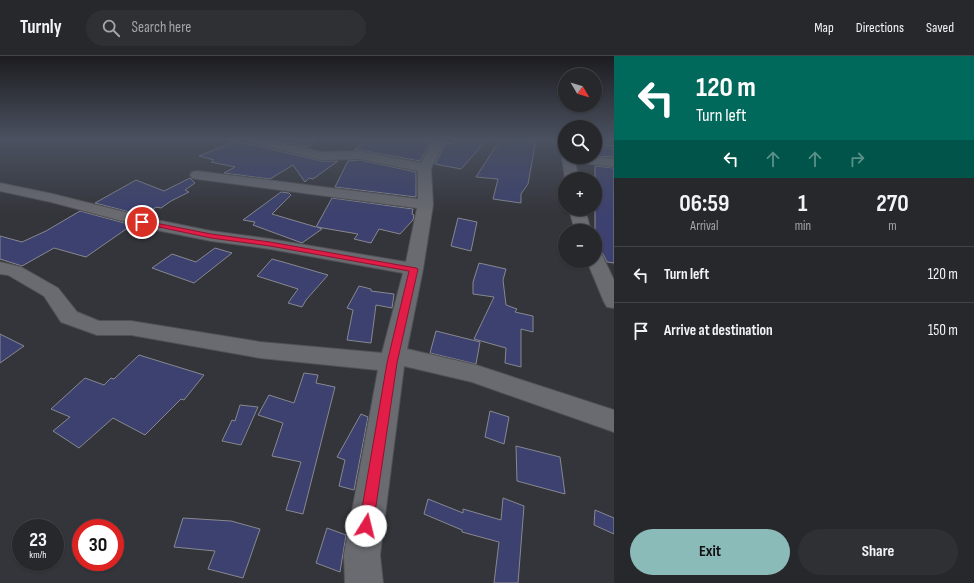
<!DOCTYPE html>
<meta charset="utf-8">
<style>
:root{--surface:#27282c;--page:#2f3034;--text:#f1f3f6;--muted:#a4a6a9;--line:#434448;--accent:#8bbbb9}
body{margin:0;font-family:"Sofia Sans Condensed",sans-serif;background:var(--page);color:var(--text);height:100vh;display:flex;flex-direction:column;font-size:15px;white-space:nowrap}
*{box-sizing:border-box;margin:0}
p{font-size:13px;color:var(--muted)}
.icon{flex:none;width:22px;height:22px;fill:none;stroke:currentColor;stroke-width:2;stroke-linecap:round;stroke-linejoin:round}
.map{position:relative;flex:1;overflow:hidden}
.drawer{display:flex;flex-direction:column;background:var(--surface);width:360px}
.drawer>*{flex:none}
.top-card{background:#00695c;color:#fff;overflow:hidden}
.needle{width:26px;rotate:128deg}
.controls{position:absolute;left:558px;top:12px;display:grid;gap:8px}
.controls a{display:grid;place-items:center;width:44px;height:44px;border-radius:50%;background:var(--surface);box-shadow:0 1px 3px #0004,0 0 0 1px var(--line);font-size:20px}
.speed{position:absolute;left:12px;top:463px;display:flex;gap:8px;font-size:20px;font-weight:700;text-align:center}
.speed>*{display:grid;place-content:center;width:52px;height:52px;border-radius:50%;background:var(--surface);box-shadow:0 1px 3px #0004,0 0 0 1px var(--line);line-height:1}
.speed small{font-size:10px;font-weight:400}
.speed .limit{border:6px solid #d22;background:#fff;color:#111}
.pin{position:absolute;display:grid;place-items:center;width:34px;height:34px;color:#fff;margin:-17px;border:2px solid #fff;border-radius:50%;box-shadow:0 1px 4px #0007}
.me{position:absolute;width:44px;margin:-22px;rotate:9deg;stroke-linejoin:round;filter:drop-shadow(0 0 3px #0008)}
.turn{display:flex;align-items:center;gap:14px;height:84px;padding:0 16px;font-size:18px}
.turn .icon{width:52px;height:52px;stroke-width:2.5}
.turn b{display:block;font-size:28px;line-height:34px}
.lanes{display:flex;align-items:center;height:38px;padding:0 16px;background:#0003;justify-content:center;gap:20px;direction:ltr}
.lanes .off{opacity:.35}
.eta{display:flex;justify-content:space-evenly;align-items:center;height:68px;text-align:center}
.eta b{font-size:24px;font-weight:700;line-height:28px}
.button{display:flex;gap:8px;margin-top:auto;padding:8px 16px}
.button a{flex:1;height:46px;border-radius:24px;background:var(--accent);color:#111;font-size:16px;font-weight:700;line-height:46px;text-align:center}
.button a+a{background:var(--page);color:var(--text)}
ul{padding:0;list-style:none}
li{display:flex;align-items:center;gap:12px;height:56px;padding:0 16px;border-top:1px solid var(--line)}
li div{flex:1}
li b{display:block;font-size:15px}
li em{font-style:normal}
header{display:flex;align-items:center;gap:24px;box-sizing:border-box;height:56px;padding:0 20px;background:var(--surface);border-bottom:1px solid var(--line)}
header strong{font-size:19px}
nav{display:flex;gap:22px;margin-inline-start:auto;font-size:14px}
.search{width:280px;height:36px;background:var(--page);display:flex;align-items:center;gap:10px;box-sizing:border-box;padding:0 14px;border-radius:22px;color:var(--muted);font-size:15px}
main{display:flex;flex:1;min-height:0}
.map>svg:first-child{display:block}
.building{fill:#3c416f;stroke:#87888f}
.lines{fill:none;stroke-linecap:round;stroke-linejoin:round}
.minor-casing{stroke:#505155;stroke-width:2}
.minor{fill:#6a6b71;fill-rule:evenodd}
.route{fill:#e11d48;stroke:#92132f}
</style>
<header>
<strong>Turnly</strong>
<div class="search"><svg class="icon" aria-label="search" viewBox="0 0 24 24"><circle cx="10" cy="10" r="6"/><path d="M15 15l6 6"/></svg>Search here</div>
<nav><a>Map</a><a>Directions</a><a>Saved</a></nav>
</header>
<main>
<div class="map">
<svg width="614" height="527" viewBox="0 0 614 527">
<rect width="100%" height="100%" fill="#34353b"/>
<!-- building -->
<path class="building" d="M297,84H317L307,91L291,87Z
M368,84H432L420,105L360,94H354Z
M452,84H487L461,113L435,108L446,87L452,88Z
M500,84H536L528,128L521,138V147L493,143L498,123L476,121Z
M237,85L321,105H338L313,123L309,122L305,126L293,109L270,123L224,117L235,111L211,106L214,104L199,100Z
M596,88L614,90V101L596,100Z
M360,104L416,116V141L335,131L348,105Z
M595,110L614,112V207L607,206L603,198L600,197L597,183H595V155H593L595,153L599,135L595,134Z
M190,122L195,127L185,134L189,136L171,145L161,152L156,151L145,160L95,147L136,124L164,135Z
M281,136L289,137L291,139L272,158L316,171L332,142L413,153L412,158L414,159L413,164L400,178L379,173L371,187L354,183L358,178L317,171L322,173L302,187L253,169L255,166L243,164Z
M80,155L132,169L86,201L54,192L22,210L0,203V180L22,186L46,175Z
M458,162L477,166L471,195L451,190Z
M215,192L232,197L194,227L152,212L172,198L196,206Z
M272,203L283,206L328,219L306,244L302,251L288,247L298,233L257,220Z
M479,207L506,213L503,224L506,249L517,253L515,256L533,260V276L521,273V311L505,307L506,292L474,283L494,241L473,238V226Z
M359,230L371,233V235L394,238L392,252L376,249L371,287L347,284L353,254L347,252Z
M436,275L480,286L476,308L430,297Z
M0,278L24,290L0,307Z
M139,299L204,319L184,344L181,343L145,379L113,362L79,392L53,375L70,361L51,353L85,322L104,329L111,322L114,323Z
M304,317L318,319L316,327L335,331L303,458L286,454L301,406L272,400L283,367L258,359L269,339L294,347Z
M240,349L258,351L241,389L222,385L232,364L235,365Z
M490,355L509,361L504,388L485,381Z
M361,358L368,361L354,434L339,430L345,404L337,401Z
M516,390L560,401L565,438L517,425Z
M503,442L524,450L518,527H494L499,486L462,476V474L424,458L428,443L463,457V453L501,464Z
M595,454L614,462V478L594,469Z
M183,462L231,465L260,473L243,522L208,513L215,495L174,491Z
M327,472L346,479L340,516L316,507Z"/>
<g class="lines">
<!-- minor casing -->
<g class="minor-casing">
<path id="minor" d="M249,84H270L321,96L360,95L421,107L434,84H446L431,112L433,149L423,213L407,293L476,309L614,354V376L472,326L404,310L380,499L383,527H345L344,499L378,314L260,302L131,279H97L61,266L44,240L8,219L0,218V206L21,211L58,232L77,256L99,265H131L260,286L382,297L403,217L270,193L211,185L156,174L51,146L0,135V127L53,138L157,164L211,175L270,183L406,206L417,152L197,123L192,122L190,119L192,116L197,115L418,143V115L360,103L321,104L250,86Z
M564,98H565V101H595L614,103V111L575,106L579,123H565L562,101Z
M569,153H585L591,175H575Z
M595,197L602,199L614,224V252L607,251L604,246L587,205H595Z"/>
</g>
<!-- minor -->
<use href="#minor" class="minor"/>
</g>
<!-- sky -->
<linearGradient id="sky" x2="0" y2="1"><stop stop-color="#1d1d20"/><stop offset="0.53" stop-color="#4a5160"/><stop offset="1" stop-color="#4a5160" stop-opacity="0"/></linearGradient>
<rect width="614" height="158" fill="url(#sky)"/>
<!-- route -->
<path class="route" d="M140,164L211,178L270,186L416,212L418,213L397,307L373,470L371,475L366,477L361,475L359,470L387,307L409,215L270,190L211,182L140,167Z"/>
</svg>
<div class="controls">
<a><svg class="needle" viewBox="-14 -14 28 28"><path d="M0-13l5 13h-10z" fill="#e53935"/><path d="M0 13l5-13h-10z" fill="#a4a6a9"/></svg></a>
<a><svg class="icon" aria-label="search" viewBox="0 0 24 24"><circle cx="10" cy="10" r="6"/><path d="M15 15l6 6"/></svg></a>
<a>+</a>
<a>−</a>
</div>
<div class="speed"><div>23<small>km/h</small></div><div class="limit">30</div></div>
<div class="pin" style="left:142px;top:166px;background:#d93025"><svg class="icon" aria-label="arrive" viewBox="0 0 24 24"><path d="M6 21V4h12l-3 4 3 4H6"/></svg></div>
<svg class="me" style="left:366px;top:470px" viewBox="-20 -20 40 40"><circle r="19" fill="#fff"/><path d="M0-13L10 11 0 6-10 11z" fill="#e11d48"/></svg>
</div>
<section class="drawer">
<div class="top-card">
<div class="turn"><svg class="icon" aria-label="left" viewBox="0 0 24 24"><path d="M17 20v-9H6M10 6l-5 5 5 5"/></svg><div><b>120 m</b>Turn left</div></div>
<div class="lanes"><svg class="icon" aria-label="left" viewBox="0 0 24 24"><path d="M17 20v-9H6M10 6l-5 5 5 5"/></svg><svg class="icon off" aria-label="ahead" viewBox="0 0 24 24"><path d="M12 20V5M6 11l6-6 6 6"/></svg><svg class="icon off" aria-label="ahead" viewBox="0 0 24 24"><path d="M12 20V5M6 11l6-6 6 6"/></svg><svg class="icon off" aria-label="right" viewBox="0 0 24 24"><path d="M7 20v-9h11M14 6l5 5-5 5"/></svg></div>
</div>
<div class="eta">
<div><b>06:59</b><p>Arrival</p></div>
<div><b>1</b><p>min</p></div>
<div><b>270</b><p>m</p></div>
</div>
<ul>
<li><svg class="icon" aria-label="left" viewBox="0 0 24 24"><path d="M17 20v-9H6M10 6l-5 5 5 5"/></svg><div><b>Turn left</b></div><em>120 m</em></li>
<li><svg class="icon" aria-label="arrive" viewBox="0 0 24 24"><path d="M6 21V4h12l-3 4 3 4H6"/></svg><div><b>Arrive at destination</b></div><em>150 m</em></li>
</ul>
<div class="button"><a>Exit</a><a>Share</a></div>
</section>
</main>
